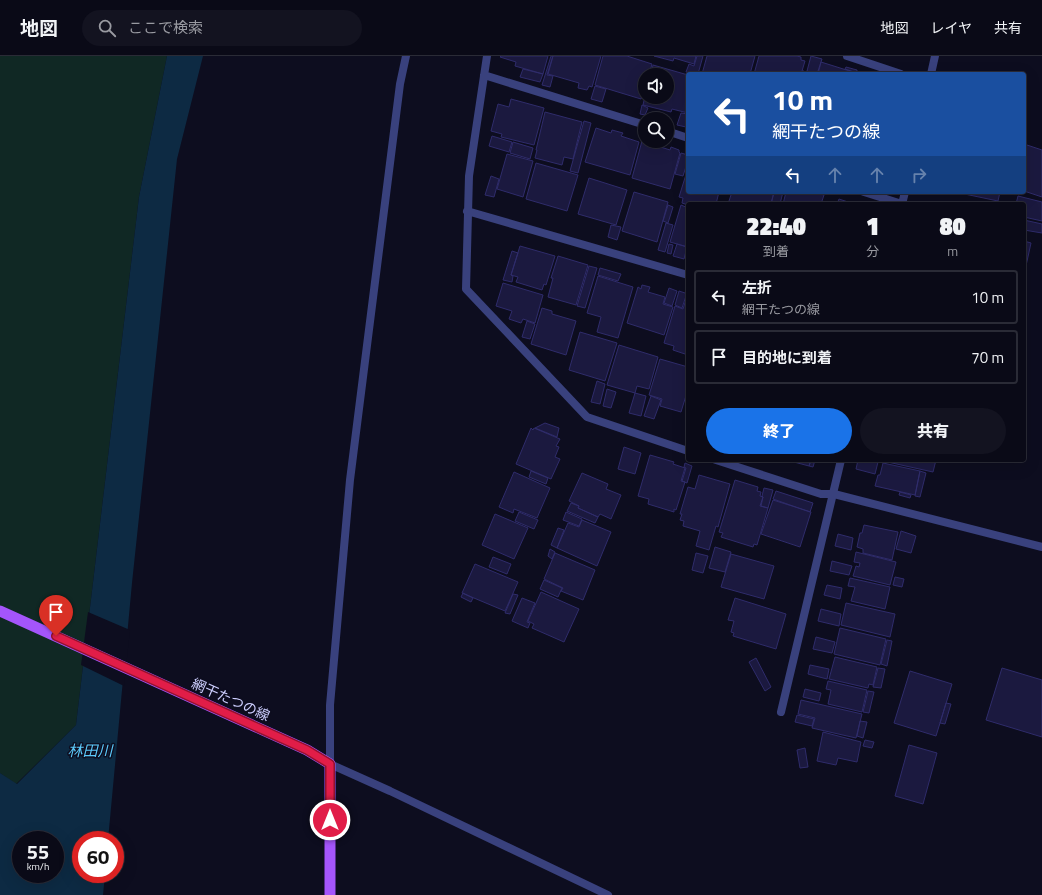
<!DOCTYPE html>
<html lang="ja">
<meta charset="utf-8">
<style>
:root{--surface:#0a0a17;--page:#131320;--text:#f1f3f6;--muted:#999aa1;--line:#2a2b36;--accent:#1a73e8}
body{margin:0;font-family:"Titillium Web","Noto Sans JP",sans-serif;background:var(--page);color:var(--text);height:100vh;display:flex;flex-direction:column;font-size:15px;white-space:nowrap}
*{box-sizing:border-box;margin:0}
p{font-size:13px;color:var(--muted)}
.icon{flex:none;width:22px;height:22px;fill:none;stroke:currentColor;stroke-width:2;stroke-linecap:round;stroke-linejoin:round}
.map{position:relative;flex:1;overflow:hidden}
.sheet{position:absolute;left:686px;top:146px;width:340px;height:260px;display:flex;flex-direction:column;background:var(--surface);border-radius:4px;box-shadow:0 4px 16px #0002,0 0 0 1px var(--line)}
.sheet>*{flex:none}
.banner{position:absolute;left:686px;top:16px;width:340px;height:122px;border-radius:4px;box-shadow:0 4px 16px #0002,0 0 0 1px var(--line);background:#1a4fa0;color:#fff;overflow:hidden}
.tools{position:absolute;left:638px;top:12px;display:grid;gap:8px}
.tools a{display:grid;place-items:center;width:36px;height:36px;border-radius:50%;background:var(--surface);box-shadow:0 4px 16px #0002,0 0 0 1px var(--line);font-size:20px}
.speed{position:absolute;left:12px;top:775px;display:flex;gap:8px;font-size:20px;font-weight:700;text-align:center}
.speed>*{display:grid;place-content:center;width:52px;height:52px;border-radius:50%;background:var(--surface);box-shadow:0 4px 16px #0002,0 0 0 1px var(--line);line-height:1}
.speed small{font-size:10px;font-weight:400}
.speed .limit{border:6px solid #d22;background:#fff;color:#111}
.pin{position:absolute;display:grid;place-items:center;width:34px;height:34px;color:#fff;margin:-41px -17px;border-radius:50% 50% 50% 0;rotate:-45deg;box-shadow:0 0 4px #0007}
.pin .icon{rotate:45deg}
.me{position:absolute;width:44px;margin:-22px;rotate:0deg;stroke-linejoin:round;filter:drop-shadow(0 0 3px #0008)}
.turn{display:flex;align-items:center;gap:14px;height:84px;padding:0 20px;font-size:18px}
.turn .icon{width:52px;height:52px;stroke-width:2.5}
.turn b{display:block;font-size:28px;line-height:34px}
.lanes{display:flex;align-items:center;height:38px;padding:0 20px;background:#0003;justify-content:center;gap:20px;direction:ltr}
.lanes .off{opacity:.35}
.eta{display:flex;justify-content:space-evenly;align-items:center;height:68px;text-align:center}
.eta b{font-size:24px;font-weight:800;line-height:28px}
.cta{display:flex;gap:8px;margin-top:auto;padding:8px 20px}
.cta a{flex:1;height:46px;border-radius:24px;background:var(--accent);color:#fff;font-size:16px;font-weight:800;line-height:46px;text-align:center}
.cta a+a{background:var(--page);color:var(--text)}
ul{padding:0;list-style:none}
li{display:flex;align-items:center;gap:12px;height:54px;margin:0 8px 6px;padding:0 12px;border:2px solid var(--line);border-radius:4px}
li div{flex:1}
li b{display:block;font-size:15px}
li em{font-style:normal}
header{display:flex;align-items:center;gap:24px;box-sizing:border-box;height:56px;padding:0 20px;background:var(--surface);border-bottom:1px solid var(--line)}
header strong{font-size:19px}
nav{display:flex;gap:22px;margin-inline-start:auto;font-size:14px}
.search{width:280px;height:36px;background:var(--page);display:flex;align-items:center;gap:10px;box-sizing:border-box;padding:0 14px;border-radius:22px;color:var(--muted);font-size:15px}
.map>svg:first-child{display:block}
.green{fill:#102824}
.water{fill:#0d2a43;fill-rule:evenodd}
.pier{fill:#0d0d1f}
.building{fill:#1b193f;stroke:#2f2c6b}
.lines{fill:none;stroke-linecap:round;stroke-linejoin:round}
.minor{stroke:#39417d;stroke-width:8}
.tertiary{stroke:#39417d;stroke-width:8}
.primary{stroke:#a455fb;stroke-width:11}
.route-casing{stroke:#92132f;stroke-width:10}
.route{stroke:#e11d48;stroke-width:7}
.labels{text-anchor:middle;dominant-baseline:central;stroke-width:3;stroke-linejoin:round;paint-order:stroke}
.street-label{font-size:14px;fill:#cccefe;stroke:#0d0d1f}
.water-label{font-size:15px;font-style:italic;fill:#5ccafb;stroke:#0d0d1f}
</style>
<header>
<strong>地図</strong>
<div class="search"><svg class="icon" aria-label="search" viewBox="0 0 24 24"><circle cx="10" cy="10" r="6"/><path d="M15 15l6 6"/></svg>ここで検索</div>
<nav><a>地図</a><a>レイヤ</a><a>共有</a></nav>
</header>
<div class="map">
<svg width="1042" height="839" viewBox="0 0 1042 839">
<rect width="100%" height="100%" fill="#0d0d1f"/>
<!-- green -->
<path class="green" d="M0,0H167L139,141L76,669L16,728L0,717Z"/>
<!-- water -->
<path class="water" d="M167,0H203L177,103L132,527L108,784H81V818H105L103,839H0V717L17,728L76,669L139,141ZM21,784H55V818H21Z"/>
<!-- pier -->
<path class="pier" d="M88,556L130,574L124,630L81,609Z"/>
<!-- building -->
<path class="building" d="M501,0H548L543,18L515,10L516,6L500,1Z
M551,0H553L547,19L553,20L550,31L542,29Z
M553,0H601L592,31L589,30L587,34L578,32L579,27L548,18Z
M603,0H627L652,8L649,19H645V31L641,43L595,29Z
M654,0H696L694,8L674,2L673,5Z
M697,0H703L698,18H693L686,16L689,8L694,10Z
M707,0H755L750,18H702Z
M759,0H797L801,1V4L805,5L802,15H804L803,18H754Z
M811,0L822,3L817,18L807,15Z
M821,6L856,17V18H818Z
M653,9L688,19V57L672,53L671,56L643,49L645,40V41H667V19H651Z
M846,11L857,14V17L845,13Z
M523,13L543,18L540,26L520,21Z
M595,30L606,33L602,46L591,43Z
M511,43L544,52L534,89L501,81L502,78L491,75L498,48L509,51Z
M642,49L648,52L645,59L640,58Z
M545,56L582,66L573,103L564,101L562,109L535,102L537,94H536Z
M681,57L688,58V62L686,71L677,69Z
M584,65L591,67L578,117L570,115Z
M596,72L611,77L612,74L623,77L621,80L639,86L630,119L585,106Z
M492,80L512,86L509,96L489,90Z
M642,85L670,94L671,91L679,94V96L680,97L670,133L632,122Z
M513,86L533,92L530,103L510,97Z
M1024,88L1042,94V141L1024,135Z
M681,97L688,99V104L683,120L675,118Z
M507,98L533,105L523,141L497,133Z
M536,107L578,119L567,155L526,143Z
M688,112V136H719L716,148H688V149L682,147L683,142L679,141Z
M491,120L499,123L494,141L485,139Z
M589,122L627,134L616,169L578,158Z
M634,136L668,146L657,186L622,175Z
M732,136H774L771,148H728Z
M774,136H783L780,148H771Z
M786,136H820V138L824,139L821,148H783Z
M955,136H1000L998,145Z
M1018,140L1042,146V165L1024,161V148H1016Z
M839,143L854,148H837Z
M668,149L673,151L668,167L663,165Z
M681,149L688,152V191L670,186Z
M1024,164L1042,168V177L1024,174Z
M666,167L673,169L665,196L658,194Z
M611,169L621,171L617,184L608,181Z
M1024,185L1031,187L1024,219Z
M669,188L673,189L671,198L667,197Z
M677,188L687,191L684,203L673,200Z
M520,190L555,200L546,229L544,228L542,234L516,226L518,221L511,219Z
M512,195L518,197L511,219L513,220L512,226L503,224Z
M558,200L588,209L576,249L548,241L553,222H551Z
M589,210L597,212L585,252L577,250Z
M600,212L621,218L618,225L598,219Z
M598,220L633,231L618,282L597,276L601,261L587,257Z
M503,227L543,239L535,267L523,263L521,267L509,263L512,255L496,250Z
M642,229L650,231L648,236L665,241L663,248L673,251L664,279L627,267L638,231L641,233Z
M669,232L677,235L672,250L664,247Z
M679,235L688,238V240H686L682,252L675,249Z
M687,240L688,241V299L673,294L674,290L664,287L675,250L683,253Z
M542,252L552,255V258L576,265L566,299L531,288Z
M527,265L535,268L530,283L522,281Z
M580,276L617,287L605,325L569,314Z
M619,289L658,301L649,333L637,330L635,337L607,329Z
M660,303L688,311V333L681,356L660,350L662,343L649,339Z
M597,325L605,328L600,348L591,346Z
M607,333L616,336L611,352L603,350Z
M635,337L646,340L641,360L629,357Z
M651,340L661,344L654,363L644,360Z
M545,367L559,372L557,381L535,372Z
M531,372L533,374L534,372L560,383L556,390L559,391L555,401L560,403L551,423L516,408Z
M624,391L641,397L635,418L618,413Z
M650,399L674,406L673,408L685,412L681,425L685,426L676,454L674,453V456L648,448L649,443L638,440Z
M794,404H811L809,410L794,406Z
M811,404H815L813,411L809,410Z
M858,404H867L878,406L875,418L856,413Z
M883,404H936L933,416L883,405Z
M685,407L692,410L687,427L682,425L686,412L684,411Z
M883,407L920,415L915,439L875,430L878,419H880Z
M531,415L548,422L546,428L529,421Z
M920,415L926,417L920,441L915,440Z
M514,416L550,432L537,462L514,453L513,457L499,451Z
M582,417L608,428L606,433L621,439L611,463L600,458L598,461L578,452L579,450L569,445Z
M699,419L730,428L718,471L716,470L709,494L696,490L700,475L683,470L684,465L680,464L682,458H680L688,431L695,433Z
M735,424L758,431L757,435L761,436L760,440L763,441L760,450L768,452L757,489L754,488L753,491L721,481L723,477L719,476Z
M764,432L773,434L768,452L761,450L763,441L762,440Z
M776,435L813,447L810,456L773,443Z
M900,436L911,439L910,442L899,439Z
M773,444L811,456L800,491L761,478Z
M571,447L579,450L578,452L598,461L595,467L567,455Z
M519,456L538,464L534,473L515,465Z
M566,456L582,463L579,470L563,464Z
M495,458L528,472L514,503L482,489Z
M582,464L611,476L597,510L557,492L568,467L579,471Z
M864,469L898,476L892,504L863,497V493L857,491L860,477H862Z
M558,472L564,474L557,492L551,489Z
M901,475L916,480L911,497L896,493Z
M838,478L853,482L851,494L835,490Z
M715,491L731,496L725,516L709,512Z
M550,493L555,496L552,503L548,500Z
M856,496L896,506L890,529L853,520L856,510L859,511L860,507L854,506Z
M555,497L595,514L583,544L561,535L563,532L544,523Z
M696,497L708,500L703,517L692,514Z
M731,498L774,510L764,543L721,531Z
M493,501L511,508L507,518L489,511Z
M832,505L852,510L849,519L830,515Z
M475,508L518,526L505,555L462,537Z
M895,521L904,523L902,531L893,529Z
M850,522L890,531L885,553L851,545L855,531L848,530Z
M544,524L562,532L558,541L540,533Z
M827,529L842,532L840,543L824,539Z
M541,536L579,553L564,586L532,572L534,568L528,565Z
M463,537L473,542L471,546L461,541Z
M513,538L518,539L510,558L505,557Z
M522,542L535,547L527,566L530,567L528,572L512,565Z
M735,542L786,558L776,593L733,580L734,577L731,576L734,565L728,564Z
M846,547L895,558L890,581L841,569Z
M821,553L841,558L839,570L818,565Z
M840,572L886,583L880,609L834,598Z
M816,581L835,586L832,597L813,593Z
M887,584L892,585L887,610L881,608Z
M835,601L877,611L873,629L869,628L868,632L829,623Z
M756,602L771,631L765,635L749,606Z
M810,609L829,613L827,623L808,618Z
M878,612L885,613L881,632L873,631Z
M1002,612L1042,624V681L986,664Z
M910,615L952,628L936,680L894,667Z
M828,625L867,634L862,656L828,648L831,634L826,633Z
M805,633L821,637L819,645L803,641Z
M868,635L874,636L869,657L863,656Z
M801,644L862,658L856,682L812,672L815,662L798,658Z
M946,647L951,648L945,668L940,667Z
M797,659L814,663L812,670L795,666Z
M860,665L867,666L863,682L857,680Z
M823,676L861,686L857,706L838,702L836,709L817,705Z
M865,684L874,686L872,692L863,690Z
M909,689L937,697L923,748L895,740Z
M805,692L808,711L800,712L797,694Z"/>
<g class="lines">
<!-- minor -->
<path class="minor" d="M487,0L469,120L466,233L587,361L688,395
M847,0L901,18
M931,18L935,0
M484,19L645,69
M667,75L688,82
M864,136L902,148
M902,148L905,136
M467,155L688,219
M716,404L821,438H834L1042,491
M781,656L841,404
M330,708V649L350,424L400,28L406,0"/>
<!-- tertiary -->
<path class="tertiary" d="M330,708L390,735L608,839"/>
<!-- primary -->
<path class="primary" d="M0,555L307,694L330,708V839"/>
</g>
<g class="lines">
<!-- route casing -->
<g class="route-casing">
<path id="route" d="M56,580L307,694L330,708V764"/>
</g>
<!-- route -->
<use href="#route" class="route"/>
</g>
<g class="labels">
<!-- street labels -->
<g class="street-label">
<text transform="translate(231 643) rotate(24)">網干たつの線</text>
</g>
<!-- water labels -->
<g class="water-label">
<text x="90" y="694">林田川</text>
</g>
</g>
</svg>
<div class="tools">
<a><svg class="icon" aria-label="sound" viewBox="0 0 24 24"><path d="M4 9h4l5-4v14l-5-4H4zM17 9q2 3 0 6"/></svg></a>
<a><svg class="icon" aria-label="search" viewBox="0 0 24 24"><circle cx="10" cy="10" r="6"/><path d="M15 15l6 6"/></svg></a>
</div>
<div class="speed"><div>55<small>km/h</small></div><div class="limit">60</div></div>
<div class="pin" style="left:56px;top:580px;background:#d93025"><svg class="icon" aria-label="arrive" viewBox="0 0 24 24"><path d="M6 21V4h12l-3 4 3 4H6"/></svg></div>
<svg class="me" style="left:330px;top:764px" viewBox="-20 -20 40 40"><circle r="17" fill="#e11d48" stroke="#fff" stroke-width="3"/><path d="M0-11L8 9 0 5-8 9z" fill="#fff"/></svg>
<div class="banner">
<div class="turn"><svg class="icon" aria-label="left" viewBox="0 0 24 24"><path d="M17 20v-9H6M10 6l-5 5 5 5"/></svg><div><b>10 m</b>網干たつの線</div></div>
<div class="lanes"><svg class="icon" aria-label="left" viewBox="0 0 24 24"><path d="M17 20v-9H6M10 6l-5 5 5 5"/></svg><svg class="icon off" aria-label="ahead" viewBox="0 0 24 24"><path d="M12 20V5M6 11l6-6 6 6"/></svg><svg class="icon off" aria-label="ahead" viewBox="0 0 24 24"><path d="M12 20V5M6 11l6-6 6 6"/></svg><svg class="icon off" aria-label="right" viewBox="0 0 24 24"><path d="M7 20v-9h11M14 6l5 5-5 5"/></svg></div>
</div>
<section class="sheet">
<div class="eta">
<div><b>22:40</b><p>到着</p></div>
<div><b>1</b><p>分</p></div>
<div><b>80</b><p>m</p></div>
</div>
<ul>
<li><svg class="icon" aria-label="left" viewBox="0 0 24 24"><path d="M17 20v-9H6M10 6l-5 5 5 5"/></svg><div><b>左折</b><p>網干たつの線</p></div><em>10 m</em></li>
<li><svg class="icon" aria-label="arrive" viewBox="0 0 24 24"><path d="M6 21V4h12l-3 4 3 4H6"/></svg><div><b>目的地に到着</b></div><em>70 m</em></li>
</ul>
<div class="cta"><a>終了</a><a>共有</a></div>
</section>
</div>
